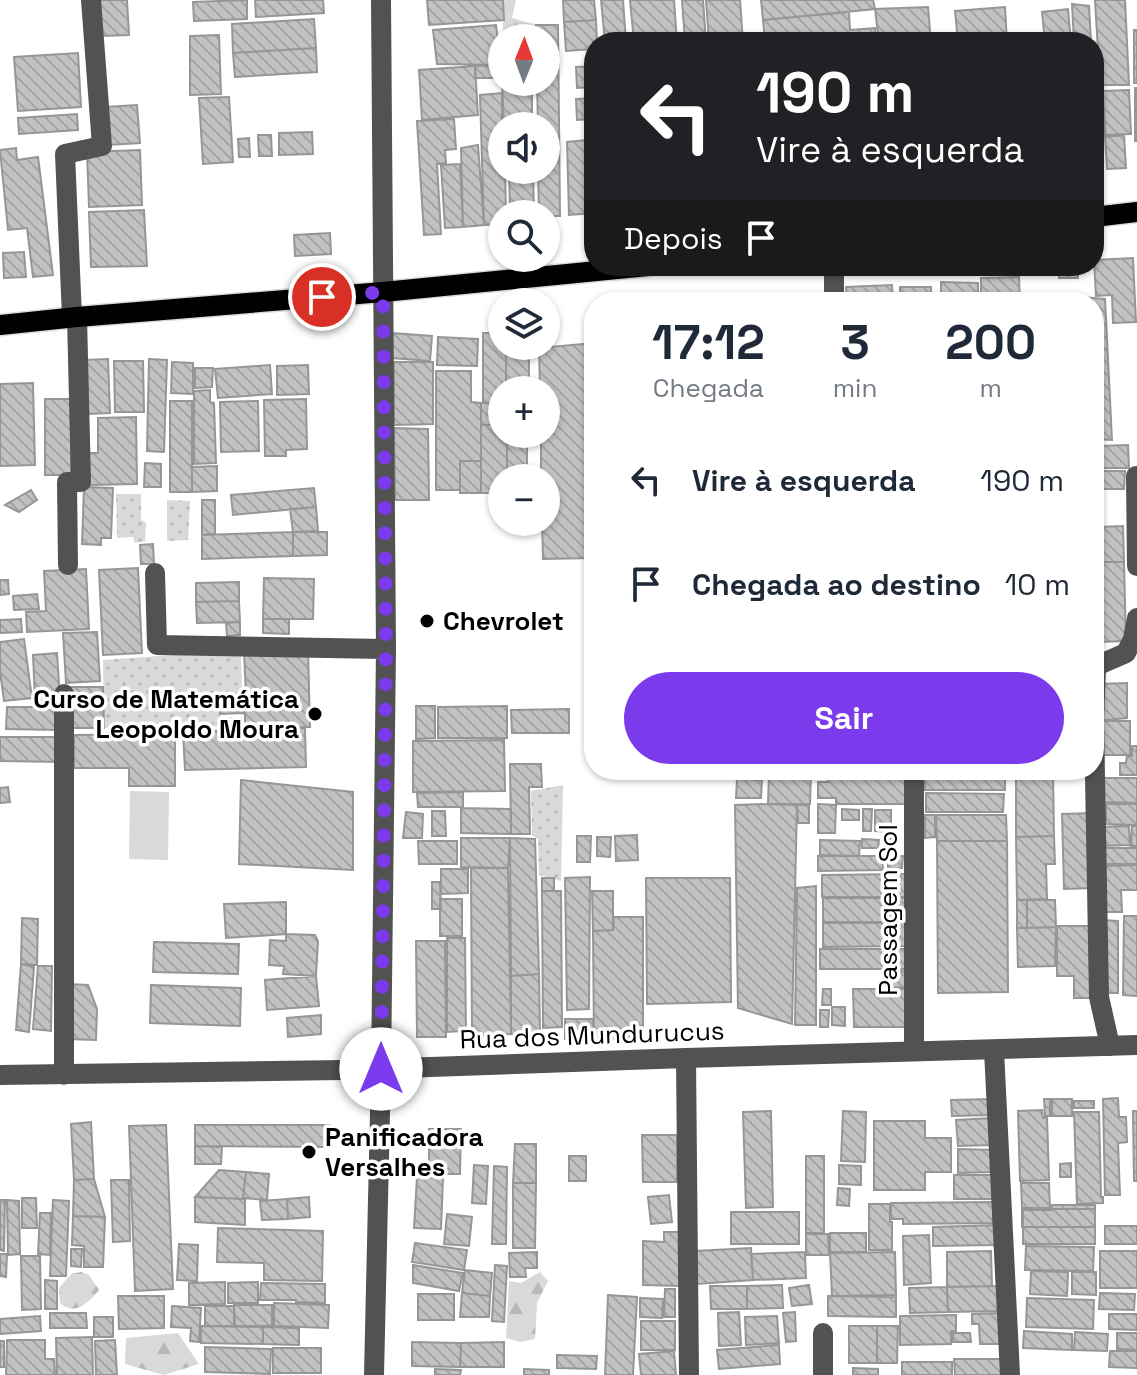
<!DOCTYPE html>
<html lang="pt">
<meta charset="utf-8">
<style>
:root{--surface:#fff;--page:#f2f2f3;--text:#1f2937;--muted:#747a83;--accent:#7c3aed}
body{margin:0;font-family:"Space Grotesk",sans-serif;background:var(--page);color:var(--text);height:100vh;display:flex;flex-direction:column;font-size:30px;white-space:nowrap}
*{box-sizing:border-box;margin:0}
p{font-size:26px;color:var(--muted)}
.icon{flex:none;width:44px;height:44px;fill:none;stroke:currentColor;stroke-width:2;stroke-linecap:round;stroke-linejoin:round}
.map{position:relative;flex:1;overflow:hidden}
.panel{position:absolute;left:584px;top:292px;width:520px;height:488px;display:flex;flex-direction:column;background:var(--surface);border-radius:32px;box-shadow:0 2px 6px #0004}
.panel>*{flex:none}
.guide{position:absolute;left:584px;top:32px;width:520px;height:244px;border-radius:32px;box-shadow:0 2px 6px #0004;background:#202124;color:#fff;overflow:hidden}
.needle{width:52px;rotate:1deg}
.tools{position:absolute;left:488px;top:24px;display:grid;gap:16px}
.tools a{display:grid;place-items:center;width:72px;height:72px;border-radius:50%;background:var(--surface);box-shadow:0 2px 6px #0004;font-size:40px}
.pin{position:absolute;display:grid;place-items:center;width:68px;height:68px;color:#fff;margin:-34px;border:4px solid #fff;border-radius:50%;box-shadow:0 2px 8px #0007}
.me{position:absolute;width:88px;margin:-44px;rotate:0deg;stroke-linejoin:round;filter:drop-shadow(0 0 6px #0008)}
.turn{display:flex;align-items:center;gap:28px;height:168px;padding:0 40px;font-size:36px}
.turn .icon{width:104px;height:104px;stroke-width:2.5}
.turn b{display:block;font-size:56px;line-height:68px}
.then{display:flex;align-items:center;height:76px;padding:0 40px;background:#0003;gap:16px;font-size:30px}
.eta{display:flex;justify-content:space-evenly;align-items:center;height:136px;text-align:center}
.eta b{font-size:48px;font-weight:600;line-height:56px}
.action{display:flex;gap:16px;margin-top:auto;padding:16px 40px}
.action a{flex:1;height:92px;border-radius:48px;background:var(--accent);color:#fff;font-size:32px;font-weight:600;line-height:92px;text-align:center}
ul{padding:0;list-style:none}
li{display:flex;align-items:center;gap:24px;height:104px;padding:0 40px}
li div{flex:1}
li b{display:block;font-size:30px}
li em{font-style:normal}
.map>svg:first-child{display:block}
.grass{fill:url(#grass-dots)}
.forest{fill:url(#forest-firs)}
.pitch{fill:#d9d9d9}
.building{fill:url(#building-back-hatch);stroke:#969696;stroke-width:2}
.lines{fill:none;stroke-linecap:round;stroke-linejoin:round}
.major-casing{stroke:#dbdbdb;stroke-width:23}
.minor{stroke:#525252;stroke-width:20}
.major{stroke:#000;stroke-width:20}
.route{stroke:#7c3aed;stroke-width:14;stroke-dasharray:0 25.2}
.poi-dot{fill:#000;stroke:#fff;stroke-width:3}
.labels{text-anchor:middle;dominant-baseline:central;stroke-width:7;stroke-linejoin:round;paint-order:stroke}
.poi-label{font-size:26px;font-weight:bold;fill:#000;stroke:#fff;text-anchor:start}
.street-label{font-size:26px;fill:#000;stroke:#fff}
</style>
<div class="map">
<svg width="1137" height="1375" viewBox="0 0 1137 1375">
<defs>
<pattern id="grass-dots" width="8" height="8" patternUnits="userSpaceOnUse" patternTransform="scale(2)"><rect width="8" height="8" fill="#d9d9d9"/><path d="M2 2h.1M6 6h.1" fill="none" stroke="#b8b8b8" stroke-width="1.8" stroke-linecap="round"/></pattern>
<pattern id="forest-firs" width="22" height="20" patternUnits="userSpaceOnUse" patternTransform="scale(2)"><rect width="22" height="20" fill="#d9d9d9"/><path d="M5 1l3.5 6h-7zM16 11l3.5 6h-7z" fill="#b8b8b8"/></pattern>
<pattern id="building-back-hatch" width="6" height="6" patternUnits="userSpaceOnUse" patternTransform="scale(2)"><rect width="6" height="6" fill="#c2c2c2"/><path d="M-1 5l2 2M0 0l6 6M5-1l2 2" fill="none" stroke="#a5a5a5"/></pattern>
</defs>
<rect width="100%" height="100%" fill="#fff"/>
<!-- grass -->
<path class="grass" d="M116,494H141V520L146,523L145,541L135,543L133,537L117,538Z
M167,500L190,501L188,540L167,541Z
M241,650L242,694L217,695L220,717H242L243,726L104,728L103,660Z
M563,785L561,881L539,875L538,839L532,835L531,791Z"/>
<!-- forest -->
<path class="forest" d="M503,0H516L512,18L536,25L535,38H503Z
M81,1272L89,1275L99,1290C89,1302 75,1317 60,1303L59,1288L71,1274Z
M540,1272L548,1281L537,1303L535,1339L520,1342L506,1338L509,1281L521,1283Z
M178,1333L199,1364L164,1375L125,1364L126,1338Z"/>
<!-- pitch -->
<path class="pitch" d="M130,791L169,792L168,860L129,859Z"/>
<!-- building -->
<path class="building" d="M100,0H127L129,35L102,36Z
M247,0V19L194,21L193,2Z
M255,0H323L324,13L256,17Z
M427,0H503L504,20L429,25Z
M563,0H594L596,20L564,22Z
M601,0H623L626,42H605Z
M630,0H674L677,42H634Z
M682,0H703L706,42H685Z
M706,0H740L743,42H709Z
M761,0H873L875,9L763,20Z
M1095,0H1125L1129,85H1100Z
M1072,4L1089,6L1091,42H1074Z
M928,7L931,42H879L875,9Z
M1005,7L1007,42H958L955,11Z
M1068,9L1071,42H1045L1042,12Z
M849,12L850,30L875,28L876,42H765L763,20Z
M314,19L316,48L233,53L232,24Z
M596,20L597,42H594V49L566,51L564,22Z
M496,25L501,65L437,64L433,30Z
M536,25H558L560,216H546V214H539L538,170H546V126H538L537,82H546V38H537Z
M1134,30H1137V83H1134Z
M219,35L221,94L190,95V36Z
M316,48L317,72L235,77L233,53Z
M78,53L81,107L18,111L14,57Z
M501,65L502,78H475V66Z
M475,66L478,115L422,120L419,70Z
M594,66V87L577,88L576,67Z
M502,82H532V126H504Z
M1135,88H1137V141H1135Z
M1129,90L1131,134L1105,135L1103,91Z
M502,93V170H505L506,214H502V224L484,225L480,95Z
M229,97L233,162L203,164L199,98Z
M594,98V119L577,120L576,99Z
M137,105L140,143L108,145L106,107Z
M77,114L78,130L19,134L18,118Z
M454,119L456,149L445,150L446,163L437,164L441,234L424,235L417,121Z
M594,128V213L569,215L567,142L587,140L586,129Z
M312,132L313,154L279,155V133Z
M258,135H271L272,156H259Z
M1124,135L1126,168L1107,169L1105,137Z
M249,138L250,157H239L238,139Z
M478,145L484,225L463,227L461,148Z
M16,148L17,160L38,157L53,275L33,277L27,228L8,230L0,150Z
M140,150L142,205L89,207L87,152Z
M460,164L463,227L445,228L441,165Z
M509,170H533L534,214H510Z
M144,210L147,266L91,267L89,212Z
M330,233L331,254L295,256L294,235Z
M24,252L26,277L4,278L3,253Z
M1133,258L1136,322L1113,323L1112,295L1096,296L1094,260Z
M982,266H1013V270L982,272Z
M1059,266H1077L1078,278H1059Z
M1019,277L1020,302H981V278Z
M941,282L978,283V302H941Z
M892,285L893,302H847L846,287Z
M900,287H931V302H900Z
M1029,293L1105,299L1112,440L1094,439V302H1029Z
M731,294H765V302H731Z
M796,294H815V302H796Z
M711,298V302H665V299Z
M392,333L432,336L430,361L391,358Z
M483,333H502V346H506V390H502V403H483Z
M438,337L478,339L477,366L437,365Z
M594,343V558L543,559L542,522H546V478H541V434H546V390H540L539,348Z
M506,346H529V390H506Z
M108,359L110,413L87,414L85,360Z
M149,359L167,360L164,452L147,451Z
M114,361H143L144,412H115Z
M172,362L193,363V394L171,393Z
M394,362H433V424L394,425Z
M270,365L272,394L218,398L215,369Z
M308,365L309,394L277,395V366Z
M195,368H213L212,387L195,388Z
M436,371H471V402L481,403V461H460V490H436Z
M33,383L35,465L0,466V384Z
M210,390V402L214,403L216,463L194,464V391Z
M45,399H71V475H45Z
M306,399L307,449L286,450V456H265L264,400Z
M170,401H192V492H170Z
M258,401L259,451L221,452L220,402Z
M481,403H502V425H481Z
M136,417L137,484L88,485L87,453H98V418Z
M481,425H502V434H507V478H502V493H481Z
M394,428L428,429L429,500H395Z
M507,434H527V478H507Z
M1128,445L1129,468H1097V446Z
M460,461H481V493H460Z
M145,463L161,464V487H144Z
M217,466V491L192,492V467Z
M1097,471H1125L1124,489H1096Z
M84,487L113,488L111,538H101V545L82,544Z
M314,488L316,507L233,515L231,495Z
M31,490L37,500L19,512L5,505Z
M202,500H215V534L202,535Z
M316,507L318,531L293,532L290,509Z
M1123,526L1124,562H1096L1097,527Z
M293,532V556L202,559V535Z
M293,532H327V555L293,556Z
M153,544L154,564H141L140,545Z
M1096,562H1124L1126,641L1098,642Z
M138,568L142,653L103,655L99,570Z
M86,569L89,629L27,632L26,612L46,611L44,571Z
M264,578L314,579L313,619H263Z
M0,580H8L9,594L0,595Z
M239,582V601L196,602V583Z
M37,594L39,609L14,610L13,596Z
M239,601L240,622L197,623L196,602Z
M21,619L22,632L0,633V620Z
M263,619H289V634L263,633Z
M240,622V635L227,636L226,623Z
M97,632L100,681L66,683L63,633Z
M24,639L32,698L4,701L0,671V642Z
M308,650L310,727L245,729V713L220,714V695L246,694L244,652Z
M57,653L60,699L35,700L33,655Z
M1127,683V718L1096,721L1098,684Z
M68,687H103L104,728H68Z
M416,706H435V738L416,739Z
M507,706V738H438V707Z
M7,707H58L59,730L6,729Z
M569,709V733H512L511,710Z
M1096,721H1130V755H1096Z
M305,728L306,767L185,770L183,732Z
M175,734V786H129V768H74V735Z
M0,737H60V762L0,761Z
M504,740L505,791L413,792V741Z
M1132,746H1137V775H1120V763H1126L1127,756H1132Z
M510,764H541L542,787H529L530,834H511Z
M828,770H905V804H836V798H818V782H828Z
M925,770H1005V790H925Z
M1016,770H1053L1054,836L1016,837Z
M769,773L811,774L810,804H768Z
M1104,778H1137V803L1103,802Z
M737,779L762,780L761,798H736Z
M241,780L353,792V870L239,864Z
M8,787L10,802L0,803V788Z
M463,792V807H418L417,793Z
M926,793L1004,794L1003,812H926Z
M768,804L797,805L792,1024L738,1008L735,805Z
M818,804L836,805L835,833H818Z
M1106,804H1137V825L1106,824Z
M797,805H809V823H798Z
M461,808L511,809V834L461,833Z
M842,809L859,810V820H842Z
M863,809H872L871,831H863Z
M875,810H891V832L875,831Z
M432,811H445L446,836H432Z
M406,812L423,814L422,838H403Z
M1093,813L1094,888L1064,889L1062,814Z
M925,815H935V837L925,838Z
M936,815H1006L1007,841H937Z
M1129,826L1130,845L1101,846V827Z
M1132,826H1137V846H1131Z
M637,835L638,860L616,861L615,836Z
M577,836H591L590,862H577Z
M1054,836L1055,864H1046L1047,899L1017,900L1016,837Z
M597,837H611L610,857L597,856Z
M461,838H510L508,868L461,867Z
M510,838L535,839L539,974L511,976Z
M862,839L879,840L878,848H862Z
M884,839H895V850L884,849Z
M820,840L860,841L859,856L820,855Z
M418,841H457V864H419Z
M937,841H1007L1008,992L938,993Z
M1100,848H1137V864H1100Z
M818,856H882L883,870L818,871Z
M888,856H903L902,868H888Z
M1137,865V890H1121L1122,912H1102L1101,866Z
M471,868H508L511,1034L472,1036Z
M441,869H468V893L441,894Z
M906,874V897H822V875Z
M590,877L589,1009L567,1010L565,878Z
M542,878H554V891H542Z
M646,878H730L731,1002L647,1004Z
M432,882H440L441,909H432Z
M816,886V1025H795L797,888Z
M542,891H561L562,1027L543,1028Z
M592,891H613V930L593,931Z
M823,898H906V922H823Z
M440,899H462V936H440Z
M1017,900H1027V928H1017Z
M1027,900H1055L1056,927L1027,928Z
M286,902V934L226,938L224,904Z
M1124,916H1137V996L1123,995Z
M614,917H643V1039L594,1040L593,931L613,930Z
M22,918L38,919L37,965L21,964Z
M1101,920L1118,921V993H1100Z
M823,923H907V946L823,947Z
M1057,926H1095V998H1074V976H1057Z
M1056,927L1055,966L1018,967L1017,928Z
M286,934L315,935L318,941L316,976L283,974L284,966L269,965L270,940L286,941Z
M447,938H465L466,1038H462V1031L447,1032Z
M416,941H445L446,1037H417Z
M154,942L239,944L238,974L153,972Z
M820,949H908V969H820Z
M21,964L34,967L29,1032L16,1030Z
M38,966H52L51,1031L33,1029Z
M908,971L909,987L884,988L883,972Z
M539,974L540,1033L511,1034V976Z
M316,976L319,1006L267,1010L265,980Z
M68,984L88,985L97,1009L96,1040L66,1039Z
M151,985L241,988L240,1026L150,1023Z
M823,989H831V1005H822Z
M853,989H908V1027H854Z
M832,1007H845V1026L832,1025Z
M820,1010H829L828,1027H820Z
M321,1015V1034L288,1037L287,1018Z
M565,1019H593L594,1040L565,1039Z
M1118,1098L1119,1117H1126L1127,1142L1118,1143L1120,1195H1105L1103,1099Z
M992,1099L993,1115L952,1116L951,1100Z
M1044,1099H1050V1116H1045Z
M1052,1099H1072V1116H1052Z
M1074,1101H1094V1108H1074Z
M1042,1110L1043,1118L1047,1117L1049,1180L1020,1181L1018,1111Z
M771,1111L773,1207L746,1208L743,1112Z
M843,1111L866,1112L865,1162L841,1161Z
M1133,1111H1137V1181H1134Z
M1074,1112H1099L1101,1197H1103V1203L1077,1204Z
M991,1118L992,1145L958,1146L956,1120Z
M874,1121H925V1138H951V1172H925V1190H874Z
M91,1122L94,1179L74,1180L71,1124Z
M166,1125L173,1289L135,1291L129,1126Z
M195,1125H330V1147L195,1146Z
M429,1129H461L460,1174H429Z
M642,1135H677V1182H643Z
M515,1144H536V1183H513Z
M195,1146L222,1147L221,1164H195Z
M958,1149L994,1150V1172L958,1173Z
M569,1156H586V1181H569Z
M806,1156H824V1233H806Z
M1071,1163V1177H1060V1164Z
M474,1165L488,1166L486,1204L472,1203Z
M839,1165L861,1166V1185L839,1184Z
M494,1166L507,1167L506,1244H492Z
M219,1170L246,1172L243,1198L245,1199L195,1197Z
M246,1172L269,1174L267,1200L243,1198Z
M954,1175H999V1199H954Z
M417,1177L443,1178L441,1229L414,1228Z
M94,1179L105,1217L73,1216L74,1180Z
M111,1180H129L130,1241L113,1242Z
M513,1183H536L535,1248H513Z
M1021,1183H1049L1050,1208H1022Z
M838,1188L850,1189L849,1206L837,1205Z
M669,1195L672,1222L651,1224L648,1197Z
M195,1197L245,1199V1225L195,1222Z
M309,1197L310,1217L288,1219L287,1199Z
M22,1198H36L37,1228H22Z
M287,1199L288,1219L262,1220L260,1201Z
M0,1200H5L4,1251L0,1250Z
M7,1200L19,1201L20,1254L8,1255Z
M53,1200L69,1201L66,1276H50Z
M993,1202V1223L903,1224V1219H891V1203Z
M869,1204H890V1222H892V1250H869Z
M1052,1205H1095V1227H1022V1210H1052Z
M1023,1209H1095V1244H1023Z
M731,1212H799V1244H731Z
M40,1213H51L50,1255L38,1254Z
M447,1214L472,1217L469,1246L444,1244Z
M73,1216L105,1217L103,1267H84V1246L72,1245Z
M996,1225V1245L933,1246V1227Z
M1105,1226H1137V1244H1105Z
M218,1228L323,1231L322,1281L264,1280V1263L217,1262Z
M664,1232H681V1286L643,1285V1241L664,1242Z
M830,1233H866V1252H830Z
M806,1234H828L829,1255H806Z
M929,1235L931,1283L904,1285L903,1236Z
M415,1243L467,1250L464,1270L412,1262Z
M179,1244L198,1245L197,1281L177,1280Z
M1026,1246L1094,1247L1093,1271L1025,1270Z
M751,1248L753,1280L697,1284L695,1251Z
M71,1249H82L81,1267L71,1266Z
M991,1251L992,1286L947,1287V1252Z
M1100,1251H1137V1288H1100Z
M537,1252V1268H525L526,1277H510L509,1253Z
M805,1252L806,1278L753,1280L751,1254Z
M895,1252L896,1295L832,1296L830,1253Z
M0,1254H7L6,1277L0,1276Z
M21,1256H40L41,1309L22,1310Z
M413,1265L463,1273L459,1291L413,1283Z
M495,1265L507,1266L504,1322L492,1321Z
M465,1270L492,1273L490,1296L462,1293Z
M1031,1271L1068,1272L1067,1296L1030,1294Z
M1072,1272H1096V1295L1072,1294Z
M45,1280L57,1281V1309H45Z
M225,1282V1304L189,1305V1283Z
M258,1282V1303H228V1283Z
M261,1283L325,1284V1303L296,1302V1300H260Z
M782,1285L783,1308L747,1309V1286Z
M809,1285L812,1304L792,1306L789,1288Z
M710,1286H747V1309H711Z
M1001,1286V1311L948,1312L947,1287Z
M947,1287L948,1312L910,1313L909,1288Z
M665,1289H675V1317H664Z
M462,1293L490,1296L489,1317H460Z
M1100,1293L1135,1294L1134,1310L1099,1309Z
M418,1294H454V1320H418Z
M608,1295L637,1297L633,1375H605Z
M118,1296H164V1328L119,1329Z
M828,1296L896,1297V1317L828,1316Z
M640,1298L663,1299L662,1318L640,1317Z
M1027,1298L1094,1300L1093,1329L1026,1327Z
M274,1303L329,1305L328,1328L274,1326Z
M234,1305H272V1326H235Z
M172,1306L201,1308L199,1342L190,1341L191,1328L171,1327Z
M205,1306H234V1326H205Z
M739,1312L741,1345L719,1346L718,1313Z
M795,1312L796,1341L786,1342L783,1313Z
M50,1313H86L87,1328H50Z
M1005,1313L1006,1344H980L979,1324H972V1314Z
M1109,1314H1137V1330L1109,1329Z
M956,1315V1331H951V1344L900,1345V1316Z
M40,1316L41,1331L0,1334V1319Z
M777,1316L779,1343L746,1345L745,1317Z
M94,1317H113V1337H94Z
M641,1321H675V1350H641Z
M201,1326L263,1327V1344L201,1343Z
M849,1326H877V1363H849Z
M877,1326H898L897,1363H877Z
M263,1327L299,1328V1345L263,1344Z
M1024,1331L1072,1334V1350L1023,1348Z
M1075,1332L1108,1334L1107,1351L1074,1350Z
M953,1333H970L971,1342H953Z
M1117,1333H1137V1350L1117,1349Z
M92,1337L93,1375H57L56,1338Z
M7,1340H45V1359H54L55,1375H6Z
M115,1340L117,1375H96L95,1341Z
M0,1341H4V1367H0Z
M412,1342L461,1343L460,1367L412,1366Z
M504,1342V1367H460L461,1343Z
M779,1345L780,1364L719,1369L717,1350Z
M205,1347L271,1349L270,1374L205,1372Z
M273,1348H321V1373H273Z
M674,1351L676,1375H641L639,1354Z
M1110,1351H1137V1368L1109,1367Z
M557,1355L597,1356L596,1369L557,1368Z
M954,1359H1005V1375H955Z
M902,1362H952V1375H902Z
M853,1368L878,1369V1375H853Z
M435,1369L461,1370L460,1375H435Z
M524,1369L549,1370V1375H524Z"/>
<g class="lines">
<!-- major casing -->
<g class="major-casing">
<path id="major" d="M1094,217L1137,212
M0,325L77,317L383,292L648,266"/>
</g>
<!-- minor -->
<path class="minor" d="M834,302V266
M72,317L65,154L102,146L91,0
M1136,476L1137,566
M68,565L67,482H81L77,317
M155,573L157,645L386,649
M64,694V1075
M1110,1046L1099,997L1094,721L1096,666L1126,653L1133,639L1137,618
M994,1050L1010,1375
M914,1051V770
M686,1058L689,1375
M0,1075L343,1070L686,1058L1137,1045
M374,1375L381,1069L386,649L381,0
M823,1375V1333"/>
<!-- major -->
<use href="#major" class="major"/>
</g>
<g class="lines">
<!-- route -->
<path class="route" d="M322,297L383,292L386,649L381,1069"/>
</g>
<!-- markers -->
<g class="poi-dot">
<circle cx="427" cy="621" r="8"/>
<circle cx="315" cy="714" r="8"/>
<circle cx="309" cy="1152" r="8"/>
</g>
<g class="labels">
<!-- poi labels -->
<g class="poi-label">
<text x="443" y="621">Chevrolet</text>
<text x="299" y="699" text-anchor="end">Curso de Matemática<tspan x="299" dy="30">Leopoldo Moura</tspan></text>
<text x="325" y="1137">Panificadora<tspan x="325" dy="30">Versalhes</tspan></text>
</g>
<!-- street labels -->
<g class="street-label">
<text transform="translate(888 910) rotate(-90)">Passagem Sol</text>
<text transform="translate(592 1035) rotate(-2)">Rua dos Mundurucus</text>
</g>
</g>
</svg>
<div class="tools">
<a><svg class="needle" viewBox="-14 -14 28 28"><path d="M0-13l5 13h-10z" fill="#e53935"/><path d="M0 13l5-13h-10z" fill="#747a83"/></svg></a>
<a><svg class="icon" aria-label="sound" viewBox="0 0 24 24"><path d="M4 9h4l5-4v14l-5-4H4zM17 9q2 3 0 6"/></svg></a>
<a><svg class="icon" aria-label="search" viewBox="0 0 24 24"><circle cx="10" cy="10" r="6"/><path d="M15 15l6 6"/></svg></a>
<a><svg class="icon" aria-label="layers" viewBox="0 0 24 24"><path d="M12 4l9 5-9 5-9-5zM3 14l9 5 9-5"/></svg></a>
<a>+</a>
<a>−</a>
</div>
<div class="pin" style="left:322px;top:297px;background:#d93025"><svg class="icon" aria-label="arrive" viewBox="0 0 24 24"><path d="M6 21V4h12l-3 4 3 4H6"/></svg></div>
<svg class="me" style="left:381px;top:1069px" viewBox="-20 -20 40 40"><circle r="19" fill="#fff"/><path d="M0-13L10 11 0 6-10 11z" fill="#7c3aed"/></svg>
<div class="guide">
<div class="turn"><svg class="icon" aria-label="left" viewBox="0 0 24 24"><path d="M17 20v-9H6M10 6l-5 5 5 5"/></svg><div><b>190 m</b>Vire à esquerda</div></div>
<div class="then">Depois<svg class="icon" aria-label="arrive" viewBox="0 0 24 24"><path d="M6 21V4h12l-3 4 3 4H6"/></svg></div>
</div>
<section class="panel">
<div class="eta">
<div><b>17:12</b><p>Chegada</p></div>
<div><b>3</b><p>min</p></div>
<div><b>200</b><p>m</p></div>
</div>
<ul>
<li><svg class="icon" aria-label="left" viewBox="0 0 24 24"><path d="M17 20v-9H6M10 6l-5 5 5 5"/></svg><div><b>Vire à esquerda</b></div><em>190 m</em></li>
<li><svg class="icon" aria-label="arrive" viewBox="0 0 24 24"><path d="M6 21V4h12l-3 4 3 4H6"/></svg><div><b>Chegada ao destino</b></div><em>10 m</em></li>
</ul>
<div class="action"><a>Sair</a></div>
</section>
</div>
